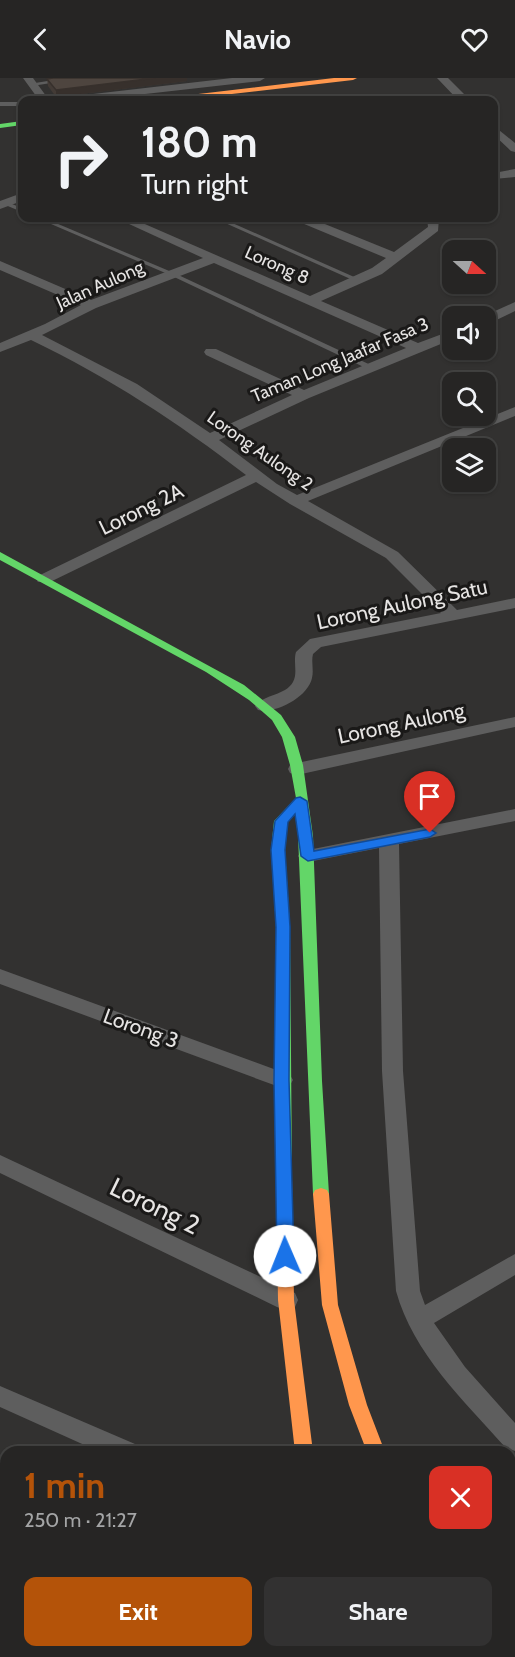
<!DOCTYPE html>
<meta charset="utf-8">
<style>
:root{--surface:#262524;--page:#323131;--text:#f1f3f6;--muted:#a4a5a6;--line:#424241;--accent:#b45309}
body{margin:0;font-family:Cabin,sans-serif;background:var(--page);color:var(--text);height:100vh;display:flex;flex-direction:column;font-size:22px;white-space:nowrap}
*{box-sizing:border-box;margin:0}
p{font-size:20px;color:var(--muted)}
.icon{flex:none;width:33px;height:33px;fill:none;stroke:currentColor;stroke-width:2;stroke-linecap:round;stroke-linejoin:round}
.map{position:relative;flex:1;overflow:hidden}
.sheet{position:absolute;left:0px;top:1368px;width:516px;height:212px;display:flex;flex-direction:column;background:var(--surface);border-radius:18px 18px 0 0;box-shadow:0 2px 4px #0004,0 0 0 2px var(--line)}
.sheet>*{flex:none}
.top-card{position:absolute;left:18px;top:18px;width:480px;height:126px;border-radius:12px;box-shadow:0 2px 4px #0004,0 0 0 2px var(--line);background:#262524;color:var(--text);overflow:hidden}
.needle{width:39px;rotate:111deg}
.controls{position:absolute;left:442px;top:162px;display:grid;gap:12px}
.controls a{display:grid;place-items:center;width:54px;height:54px;border-radius:12px;background:var(--surface);box-shadow:0 2px 4px #0004,0 0 0 2px var(--line);font-size:30px}
.pin{position:absolute;display:grid;place-items:center;width:51px;height:51px;color:#fff;margin:-62px -26px;border-radius:50% 50% 50% 0;rotate:-45deg;box-shadow:0 0 6px #0007}
.pin .icon{rotate:45deg}
.me{position:absolute;width:66px;margin:-33px;rotate:359deg;stroke-linejoin:round;filter:drop-shadow(0 0 4px #0008)}
.turn{display:flex;align-items:center;gap:21px;height:126px;padding:0 24px;font-size:27px}
.turn .icon{width:78px;height:78px;stroke-width:2.5}
.turn b{display:block;font-size:42px;line-height:51px}
.round{display:grid;place-items:center;flex:none;width:63px;height:63px;border-radius:12px;background:var(--page)}
.summary{display:flex;align-items:center;justify-content:space-between;height:102px;padding:0 24px}
h1{font-size:36px;font-weight:700;line-height:45px;color:var(--accent)}
.primary-button{display:flex;gap:12px;margin-top:auto;padding:12px 24px}
.primary-button a{flex:1;height:69px;border-radius:12px;background:var(--accent);color:#fff;font-size:24px;font-weight:700;line-height:69px;text-align:center}
.primary-button a+a{background:var(--page);color:var(--text)}
header{display:flex;justify-content:space-between;align-items:center;height:78px;padding:0 24px;background:var(--surface);font-size:27px;font-weight:700}
.map>svg:first-child{display:block}
.lines{fill:none;stroke-linecap:round;stroke-linejoin:round}
.lane{fill:#5e5e5e;fill-rule:evenodd}
.street{fill:#5e5e5e;fill-rule:evenodd}
.fast{fill:#63d668;fill-rule:evenodd}
.slow{fill:#ff974d;fill-rule:evenodd}
.wall{fill:#433b36}
.shaded-wall{fill:#37302c}
.building{fill:#4e453f;stroke:#37302c;stroke-width:1.5}
.route{fill:#1a73e8;stroke:#114b97;stroke-width:1.5}
.labels{text-anchor:middle;dominant-baseline:central;stroke-width:6;stroke-linejoin:round;paint-order:stroke}
.far-street-label{font-size:18px;fill:#e6e4e3;stroke:#1a1918}
.street-label{font-size:21px;fill:#e6e4e3;stroke:#1a1918}
.near-street-label{font-size:26px;fill:#e6e4e3;stroke:#1a1918}
</style>
<header><svg class="icon" aria-label="back" viewBox="0 0 24 24"><path d="M15 5l-7 7 7 7"/></svg>Navio<svg class="icon" aria-label="heart" viewBox="0 0 24 24"><path d="M12 20l-8-8c-3-5 5-10 8-4 3-6 11-1 8 4z"/></svg></header>
<div class="map">
<svg width="515" height="1579" viewBox="0 0 515 1579">
<rect width="100%" height="100%" fill="#323130"/>
<g class="lines">
<!-- lane -->
<path class="lane" d="M66,0H83L32,8L29,6Z
M0,24H22V28H0Z
M3,124H7L22,130V134L3,126Z
M37,140H44L174,195L375,289L368,291L170,197Z
M214,140H221L361,202L355,203Z"/>
<!-- street -->
<path class="street" d="M23,0H33L49,22H39Z
M232,0H265L260,3L92,22H61L67,19Z
M437,0H448L470,22H458Z
M494,48L515,65V74L511,73L494,57Z
M515,91V99L494,101V95Z
M22,115V123L0,131V123Z
M116,140H131L310,218L372,190L386,180L297,143L295,140H310L394,174L428,149L427,140H439L438,153L382,196L321,223L418,265L453,252V261L309,320L219,362L277,406L297,417L515,329V338L308,423L398,474L457,532L515,520V530L321,569L313,576C311,584 314,592 312,600C308,619 276,636 258,632L255,628C264,616 285,618 293,604C298,595 293,584 296,574L310,561L441,535L386,480L290,426L256,404L50,504H38L36,501L38,498L246,397C177,344 110,300 31,262L0,274V265L45,246L81,227L0,192V183L91,222L203,180ZM214,185L406,270L304,312L216,271H206L204,274L206,277L292,317L210,355L137,306L42,257L96,230Z
M515,224V233L486,247L484,238Z
M515,639V649L297,697L290,695L288,691L290,687L297,685Z
M515,731V743L399,766L403,993L420,1213L425,1227L515,1176V1197L434,1245L465,1289L515,1345V1373L506,1370C464,1323 413,1275 396,1213L382,993L379,770L308,784L301,782L298,778L301,774L308,772Z
M0,891L290,997L293,1002L290,1007L282,1010L274,1007L0,906Z
M0,1077L295,1215L298,1222L295,1229L286,1232L277,1229L0,1095Z
M0,1308L135,1366L139,1374H100L0,1329Z
M336,1574H364L366,1579H338Z"/>
<!-- fast -->
<path class="fast" d="M22,43V47L0,50V46Z
M0,474L244,607L281,637L295,659L303,687L313,758L322,1003L329,1116L327,1120L321,1122L315,1120L313,1116L297,734L287,744L285,772L290,849L292,1102L290,1106L284,1108L278,1106L276,1102V849L271,772L274,743L296,720L290,687L282,659L272,642L249,622L206,594L0,482Z
M439,1574H459L461,1579H441Z"/>
<!-- slow -->
<path class="slow" d="M334,0H357L353,2L179,22H160L164,20Z
M284,1096L290,1098L292,1102L294,1222L313,1374H295L278,1222L276,1102L278,1098Z
M321,1110L327,1112L329,1116L338,1227L367,1327L385,1374H367L349,1327L322,1227L313,1116L315,1112Z"/>
</g>
<!-- wall -->
<path class="wall" d="M47,1L187,3L56,19L48,8Z"/>
<!-- shaded-wall -->
<path class="shaded-wall" d="M155,0H187V3L56,19V12Z"/>
<!-- building -->
<path class="building" d="M53,0H155L56,12L47,1Z"/>
<!-- route -->
<path class="route" d="M300,719L307,723L314,773L430,751L436,755L430,759L308,783L301,778L295,736L288,744L285,772L290,849L289,1002L294,1178L291,1182L285,1184L279,1182L277,1178L274,1002L276,849L271,772L275,743L296,720Z"/>
<g class="labels">
<!-- far-street labels -->
<g class="far-street-label">
<text transform="translate(277 187) rotate(24)">Lorong 8</text>
<text transform="translate(100 207) rotate(-24)">Jalan Aulong</text>
<text transform="translate(340 282) rotate(-23)">Taman Long Jaafar Fasa 3</text>
<text transform="translate(260 373) rotate(35)">Lorong Aulong 2</text>
</g>
<!-- street labels -->
<g class="street-label">
<text transform="translate(141 431) rotate(-26)">Lorong 2A</text>
<text transform="translate(402 526) rotate(-12)">Lorong Aulong Satu</text>
<text transform="translate(401 645) rotate(-12)">Lorong Aulong</text>
<text transform="translate(141 950) rotate(20)">Lorong 3</text>
</g>
<!-- near-street labels -->
<g class="near-street-label">
<text transform="translate(155 1128) rotate(26)">Lorong 2</text>
</g>
</g>
</svg>
<div class="controls">
<a><svg class="needle" viewBox="-14 -14 28 28"><path d="M0-13l5 13h-10z" fill="#e53935"/><path d="M0 13l5-13h-10z" fill="#a4a5a6"/></svg></a>
<a><svg class="icon" aria-label="sound" viewBox="0 0 24 24"><path d="M4 9h4l5-4v14l-5-4H4zM17 9q2 3 0 6"/></svg></a>
<a><svg class="icon" aria-label="search" viewBox="0 0 24 24"><circle cx="10" cy="10" r="6"/><path d="M15 15l6 6"/></svg></a>
<a><svg class="icon" aria-label="layers" viewBox="0 0 24 24"><path d="M12 4l9 5-9 5-9-5zM3 14l9 5 9-5"/></svg></a>
</div>
<div class="pin" style="left:430px;top:755px;background:#d93025"><svg class="icon" aria-label="arrive" viewBox="0 0 24 24"><path d="M6 21V4h12l-3 4 3 4H6"/></svg></div>
<svg class="me" style="left:285px;top:1178px" viewBox="-20 -20 40 40"><circle r="19" fill="#fff"/><path d="M0-13L10 11 0 6-10 11z" fill="#1a73e8"/></svg>
<div class="top-card">
<div class="turn"><svg class="icon" aria-label="right" viewBox="0 0 24 24"><path d="M7 20v-9h11M14 6l5 5-5 5"/></svg><div><b>180 m</b>Turn right</div></div>
</div>
<section class="sheet">
<div class="summary"><div><h1>1 min</h1><p>250 m · 21:27</p></div><a class="round" style="background:#d93025;color:#fff"><svg class="icon" aria-label="close" viewBox="0 0 24 24"><path d="M6 6l12 12M18 6L6 18"/></svg></a></div>
<div class="primary-button"><a>Exit</a><a>Share</a></div>
</section>
</div>
